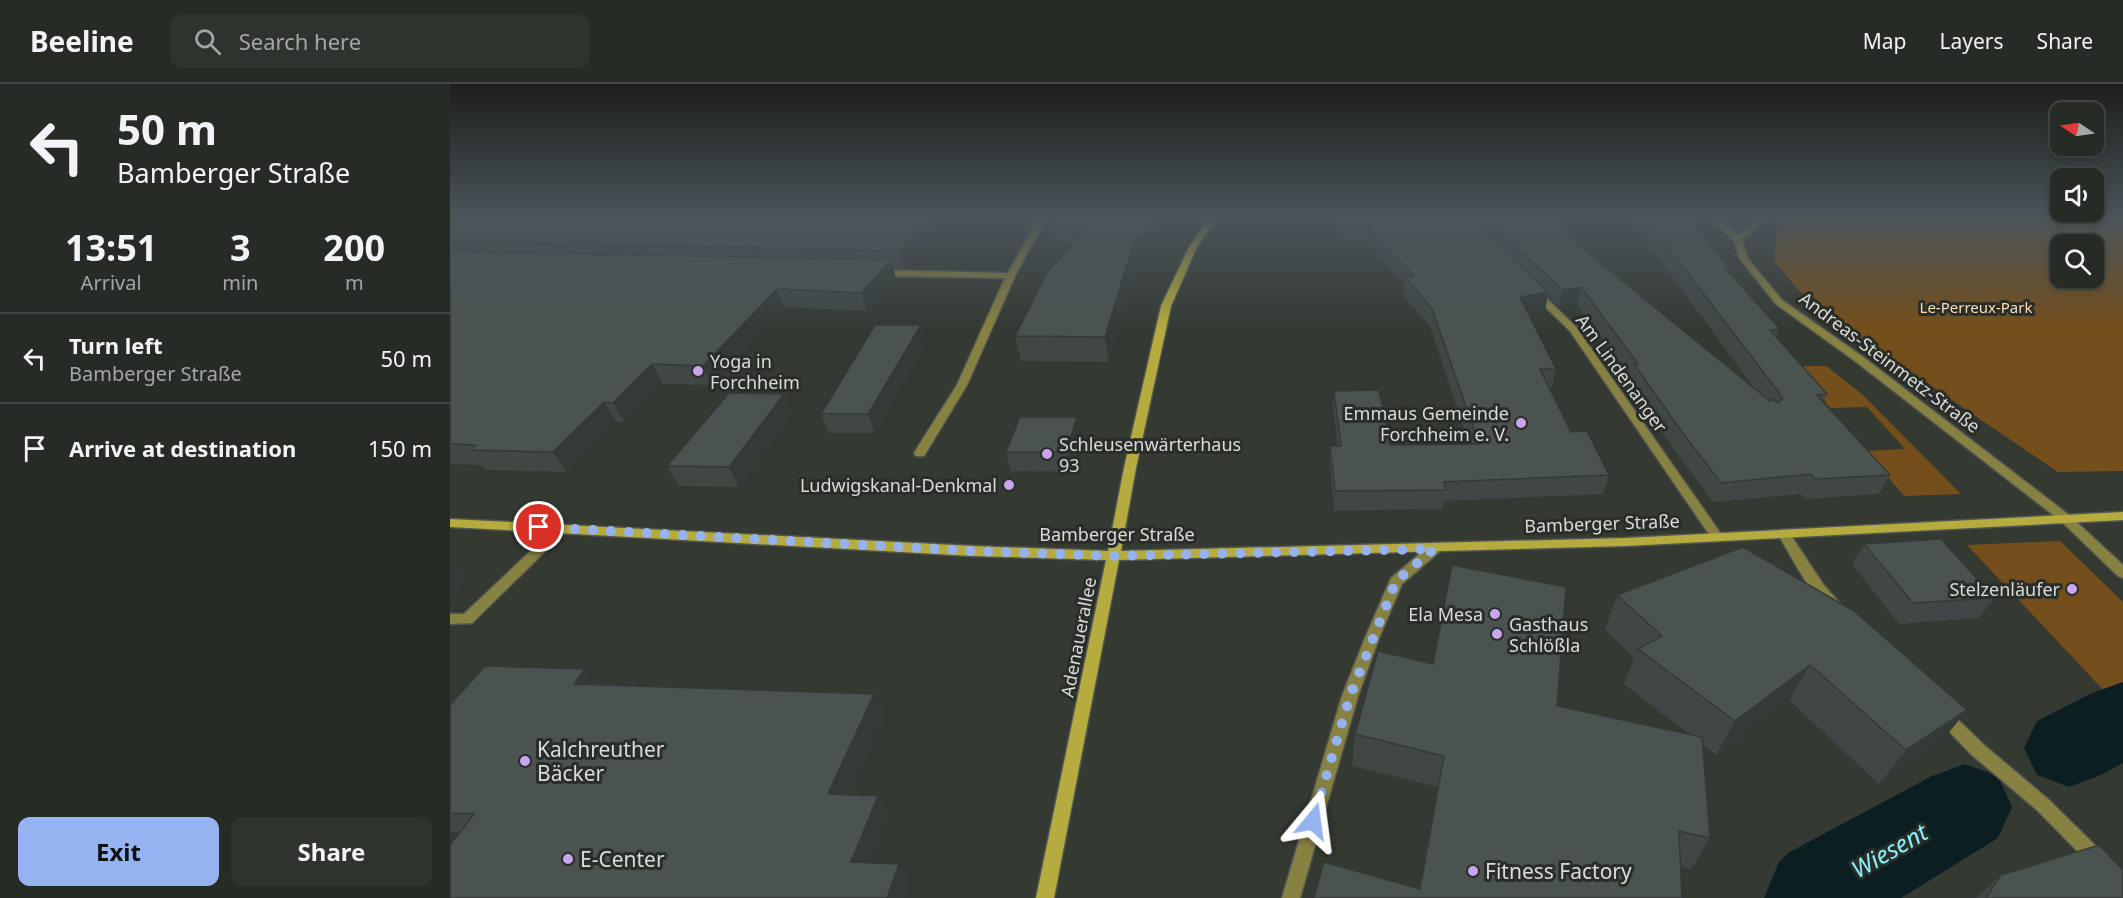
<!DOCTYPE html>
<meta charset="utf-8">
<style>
:root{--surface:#272b26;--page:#2f332e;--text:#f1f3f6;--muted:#a4a7a7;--line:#434743;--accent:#95b2f1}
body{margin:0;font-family:"Noto Sans",sans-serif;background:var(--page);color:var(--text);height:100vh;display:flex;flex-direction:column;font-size:22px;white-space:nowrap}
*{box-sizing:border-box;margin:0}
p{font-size:20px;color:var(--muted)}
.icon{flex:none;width:33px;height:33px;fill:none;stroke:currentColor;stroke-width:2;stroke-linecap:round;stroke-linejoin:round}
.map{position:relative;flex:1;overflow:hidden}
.side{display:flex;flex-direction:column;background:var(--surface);width:450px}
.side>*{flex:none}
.hud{background:#272b26;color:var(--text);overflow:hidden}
.needle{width:39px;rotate:283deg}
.controls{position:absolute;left:1600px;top:18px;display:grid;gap:12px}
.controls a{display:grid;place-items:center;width:54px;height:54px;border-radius:12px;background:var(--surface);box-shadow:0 3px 9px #0003,0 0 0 2px var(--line);font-size:30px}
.pin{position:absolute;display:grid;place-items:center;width:51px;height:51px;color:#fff;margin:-26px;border:3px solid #fff;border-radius:50%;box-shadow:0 2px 6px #0007}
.me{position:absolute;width:66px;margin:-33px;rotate:16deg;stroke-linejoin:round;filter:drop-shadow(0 0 4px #0008)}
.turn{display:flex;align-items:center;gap:21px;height:126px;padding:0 18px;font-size:27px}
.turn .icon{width:78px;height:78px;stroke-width:2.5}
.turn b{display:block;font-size:42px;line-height:51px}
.eta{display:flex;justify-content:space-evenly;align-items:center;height:102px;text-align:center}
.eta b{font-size:36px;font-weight:700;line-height:42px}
.action{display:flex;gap:12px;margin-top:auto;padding:12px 18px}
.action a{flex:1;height:69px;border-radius:12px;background:var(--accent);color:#111;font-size:24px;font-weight:700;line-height:69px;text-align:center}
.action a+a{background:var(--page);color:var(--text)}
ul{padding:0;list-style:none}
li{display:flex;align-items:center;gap:18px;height:90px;padding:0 18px;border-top:2px solid var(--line)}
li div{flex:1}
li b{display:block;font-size:22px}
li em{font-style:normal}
header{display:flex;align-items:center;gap:36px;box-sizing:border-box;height:84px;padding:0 30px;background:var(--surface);border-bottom:2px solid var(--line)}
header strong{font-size:28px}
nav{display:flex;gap:33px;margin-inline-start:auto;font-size:21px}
.search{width:420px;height:54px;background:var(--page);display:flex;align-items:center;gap:15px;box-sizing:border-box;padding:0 21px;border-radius:12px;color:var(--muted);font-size:22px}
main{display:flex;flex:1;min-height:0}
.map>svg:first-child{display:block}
.green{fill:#754f1b;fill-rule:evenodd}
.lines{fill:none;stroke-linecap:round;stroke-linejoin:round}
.river{fill:#0b1e21;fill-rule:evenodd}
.lane-casing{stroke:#525650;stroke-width:3}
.street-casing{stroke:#525650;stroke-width:3}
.secondary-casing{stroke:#525650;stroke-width:3}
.lane{fill:#888242;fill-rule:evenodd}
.street{fill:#888242;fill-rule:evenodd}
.secondary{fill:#b5ab3e;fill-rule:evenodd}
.wall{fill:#404745}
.shaded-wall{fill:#343a38}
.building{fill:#4a5350;stroke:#343a38;stroke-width:1.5}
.route{stroke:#95b2f1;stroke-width:10;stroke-dasharray:0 18}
.poi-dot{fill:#c9a5ee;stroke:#2a2e29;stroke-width:2}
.labels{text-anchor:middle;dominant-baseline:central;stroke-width:6;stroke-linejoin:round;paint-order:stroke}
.far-park-label{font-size:15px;fill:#ffdcb5;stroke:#2a2e29}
.poi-label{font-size:18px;fill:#d9dcd8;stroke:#2a2e29;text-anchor:end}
.street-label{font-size:18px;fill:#d9dcd8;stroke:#2a2e29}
.near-poi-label{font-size:21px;fill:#d9dcd8;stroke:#2a2e29;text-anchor:start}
.near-water-label{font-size:24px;font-style:italic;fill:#8aeffb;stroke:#2a2e29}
</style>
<header>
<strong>Beeline</strong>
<div class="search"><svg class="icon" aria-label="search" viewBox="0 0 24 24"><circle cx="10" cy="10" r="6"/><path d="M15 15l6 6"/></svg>Search here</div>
<nav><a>Map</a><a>Layers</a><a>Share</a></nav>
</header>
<main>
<section class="side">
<div class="hud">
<div class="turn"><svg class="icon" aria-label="left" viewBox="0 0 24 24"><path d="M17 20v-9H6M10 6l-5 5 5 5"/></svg><div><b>50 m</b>Bamberger Straße</div></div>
</div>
<div class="eta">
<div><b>13:51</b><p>Arrival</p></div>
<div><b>3</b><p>min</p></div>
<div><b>200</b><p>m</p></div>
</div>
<ul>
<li><svg class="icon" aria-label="left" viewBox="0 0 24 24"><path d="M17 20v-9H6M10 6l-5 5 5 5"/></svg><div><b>Turn left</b><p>Bamberger Straße</p></div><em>50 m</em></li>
<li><svg class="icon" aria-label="arrive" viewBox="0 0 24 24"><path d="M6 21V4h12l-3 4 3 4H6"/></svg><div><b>Arrive at destination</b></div><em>150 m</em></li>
</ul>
<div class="action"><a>Exit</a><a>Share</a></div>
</section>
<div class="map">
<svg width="1673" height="814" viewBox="0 0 1673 814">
<rect width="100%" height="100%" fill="#343932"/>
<!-- green -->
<path class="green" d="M1350,133H1673V387L1608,388L1393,242L1349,207L1324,177L1328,139ZM1644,160V194H1611V160Z
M1349,282H1376L1412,310L1511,410L1454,412L1416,367L1455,365L1417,323L1380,324Z
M1610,457L1673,518V610L1659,612L1517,461Z"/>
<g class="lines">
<!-- river -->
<path class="river" d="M1673,598V679L1651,691L1619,703L1587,691L1574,664L1587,637L1642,609Z
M1515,680L1548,692L1562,723L1548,754L1451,814H1314L1329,778L1338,769L1482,692Z"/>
<!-- lane casing -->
<g class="lane-casing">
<path id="lane" d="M112,440L118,444L116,447L22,539L0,540V530H14L108,441Z"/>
</g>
<!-- street casing -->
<g class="street-casing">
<path id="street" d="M589,133H597L565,192L517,301L474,372H466L464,369L507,301L555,194L430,192L426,189L430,186L558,189Z
M1258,133H1267L1288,152L1308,133H1317L1292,156L1298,175L1332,216L1413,273L1619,431L1673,481V494L1668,492L1611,437L1405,277L1326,220L1290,175L1284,157Z
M1086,206L1089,207L1126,243L1271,450L1273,453L1271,456H1263L1120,247L1083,211V207Z
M1334,446L1338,447L1373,500L1392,522L1390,526C1386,527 1385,528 1381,526C1363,516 1339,468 1328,450Z
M984,460L989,462L990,465L989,468L952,500L929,554L908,612L850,814H832L892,612L915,554L941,494L979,462Z
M1492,624L1497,625L1534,661L1599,716L1654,770L1657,776L1654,782L1648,784L1642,782L1587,726L1522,671L1487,635L1484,630L1487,625Z"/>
</g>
<!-- secondary casing -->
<g class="secondary-casing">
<path id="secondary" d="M760,133H768L747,163L721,222L686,384L671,467L1176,454L1673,428V436L1176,462L669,476L604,814H586L656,476L523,472L0,443V435L523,462L658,467L674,384L711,222L739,163Z"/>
</g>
<!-- lane -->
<use href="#lane" class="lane"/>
<!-- street -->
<use href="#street" class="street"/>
<!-- secondary -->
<use href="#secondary" class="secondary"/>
</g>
<!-- wall -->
<path class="wall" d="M0,134H237L233,136L487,146L454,184H443L446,194L417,227L334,223L263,301L213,300L175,338H166L117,388L36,386L32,381L0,380Z
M602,134H724L686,183L659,278L571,277L565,252L624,159L605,157L601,135Z
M881,134H1101L1126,158L1304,304L1179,134H1244L1249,140L1247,145L1279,183L1278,188L1330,245L1326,253L1377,310L1373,318L1440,391L1429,410L1355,415L1351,410L1263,418L1225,367L1178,299L1180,294L1127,220L1109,223L1098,212L1095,226L1077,229L1106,285L1102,303H1099L1121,348L1159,391L1153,410L994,417L993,425L884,427L880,381V362H888L883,326L884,307L940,361L1019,360L980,243L953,211L954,200L915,156L894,158Z
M471,241L476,259L425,349H379L371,330Z
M334,310L343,329L289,403L229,402L217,382Z
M631,353L620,388L561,387L556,368Z
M1414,460L1544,514L1529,534L1449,540L1402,480Z
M1293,463L1489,661L1429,700L1339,616L1266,671L1253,661L1260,754L1241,785L1230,782L969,804L988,703L902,682L905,650H1239L1174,600L1184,574L1155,546L1167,511Z
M148,601L424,610L435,631L399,711L428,712L439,732L421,778L461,799L0,748V621Z
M1551,791L1673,814H1526Z"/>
<!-- shaded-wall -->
<path class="shaded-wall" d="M205,134H237L209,153L201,136Z
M479,134H484L487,146L454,184L449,167Z
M705,134H724L686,183L659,278L655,253L683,160Z
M441,176L446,194L417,227L411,209Z
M1131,203L1127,220L1109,223L1113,206Z
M327,205L334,223L263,301L253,282Z
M1098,208L1095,226L1066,230L1070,213Z
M471,241L476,259L425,349L418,330Z
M202,280L213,300L175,338L163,319Z
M334,310L343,329L289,403L279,383Z
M154,318L166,338L117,388L103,368Z
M627,333L631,353L620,388L616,368Z
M0,472L17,491L0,518Z
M1360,581L1339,616L1266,671L1285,637Z
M135,585L152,606L124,600Z
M424,610L435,631L390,730L378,710Z
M1517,626L1489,661L1429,700L1456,666Z
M428,712L439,732L413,797L401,778Z
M449,780L461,799L455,814H437Z"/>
<!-- building -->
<path class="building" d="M0,134H205L201,136L419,137L423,134H479L449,167L0,157Z
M602,134H705L683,160L655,253L565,252L598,187L643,139L601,135Z
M890,134H1019L1098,208L1070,213L1106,285H1090L1121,348L1137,347L1159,391L994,398L996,406L885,407L880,362H891L884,307L929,306L940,361L1029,360L982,225L955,193L964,192L916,140L895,141Z
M1035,134H1101L1127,155L1122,156L1320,317L1322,315L1328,319L1333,314L1196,134H1244L1249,140H1242L1279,183H1274L1330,245L1320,246L1377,310L1367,311L1440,391L1365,395L1361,390L1271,399L1232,348L1184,280H1188L1131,203L1113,206Z
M0,167L441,176L411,209L327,205L253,282L202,280L163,319L154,318L103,368L21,366L26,361L0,360Z
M425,241H471L418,330H371Z
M279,309L334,310L279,383L217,382Z
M570,333H627L616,368H556Z
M1491,455L1544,514L1463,519L1414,460Z
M1293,463L1404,527L1517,626L1456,666L1360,581L1285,637L1188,565L1212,552L1167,511Z
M1002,481L1116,503L1107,622L1252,653L1260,754L1229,747L1232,814H864L874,778L970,805L994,672L905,650L928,567L983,580Z
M35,582L135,585L124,600L424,610L378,710L428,712L401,778L449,780L437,814H0V761L24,730L0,729V621Z
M1649,761L1673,786V814H1536L1551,791Z"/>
<!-- sky -->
<linearGradient id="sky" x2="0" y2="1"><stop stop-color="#1d1f1c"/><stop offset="0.54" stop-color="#4a545a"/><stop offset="1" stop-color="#4a545a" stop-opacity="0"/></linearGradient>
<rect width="1673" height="247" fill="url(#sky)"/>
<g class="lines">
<!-- route -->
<path class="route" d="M89,443L523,467L663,472L984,465L946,497L900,612L863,737"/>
</g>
<!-- markers -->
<g class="poi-dot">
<circle cx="248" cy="287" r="6"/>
<circle cx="1071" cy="339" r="6"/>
<circle cx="597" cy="370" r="6"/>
<circle cx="559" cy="401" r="6"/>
<circle cx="1622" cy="505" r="6"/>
<circle cx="1045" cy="530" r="6"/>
<circle cx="1047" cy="550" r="6"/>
<circle cx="75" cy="677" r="6"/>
<circle cx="118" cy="775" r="6"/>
<circle cx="1023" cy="787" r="6"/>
</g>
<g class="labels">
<!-- far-park labels -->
<g class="far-park-label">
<text x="1526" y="223">Le-Perreux-Park</text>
</g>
<!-- poi labels -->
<g class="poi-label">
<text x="260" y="277" text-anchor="start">Yoga in<tspan x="260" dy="21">Forchheim</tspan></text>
<text x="1059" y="329">Emmaus Gemeinde<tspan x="1059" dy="21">Forchheim e. V.</tspan></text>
<text x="609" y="360" text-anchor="start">Schleusenwärterhaus<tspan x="609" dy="21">93</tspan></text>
<text x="547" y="401">Ludwigskanal-Denkmal</text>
<text x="1610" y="505">Stelzenläufer</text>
<text x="1033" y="530">Ela Mesa</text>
<text x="1059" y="540" text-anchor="start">Gasthaus<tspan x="1059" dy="21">Schlößla</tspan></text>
</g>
<!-- street labels -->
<g class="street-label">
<text transform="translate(1440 278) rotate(37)">Andreas-Steinmetz-Straße</text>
<text transform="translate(1172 289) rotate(54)">Am Lindenanger</text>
<text transform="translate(1152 439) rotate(-2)">Bamberger Straße</text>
<text x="667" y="450">Bamberger Straße</text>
<text transform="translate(628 553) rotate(-79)">Adenauerallee</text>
</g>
<!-- near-poi labels -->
<g class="near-poi-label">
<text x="87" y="665">Kalchreuther<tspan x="87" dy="24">Bäcker</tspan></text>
<text x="130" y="775">E-Center</text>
<text x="1035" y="787">Fitness Factory</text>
</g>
<!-- near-water labels -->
<g class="near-water-label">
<text transform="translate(1439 766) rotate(-30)">Wiesent</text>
</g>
</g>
</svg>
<div class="controls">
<a><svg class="needle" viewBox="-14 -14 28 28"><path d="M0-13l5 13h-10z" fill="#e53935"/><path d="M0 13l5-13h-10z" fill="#a4a7a7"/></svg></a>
<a><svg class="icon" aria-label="sound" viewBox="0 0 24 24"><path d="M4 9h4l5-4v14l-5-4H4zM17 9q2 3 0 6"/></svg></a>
<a><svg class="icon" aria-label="search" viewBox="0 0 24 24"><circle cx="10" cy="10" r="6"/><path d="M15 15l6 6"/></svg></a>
</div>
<div class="pin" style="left:89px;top:443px;background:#d93025"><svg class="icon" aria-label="arrive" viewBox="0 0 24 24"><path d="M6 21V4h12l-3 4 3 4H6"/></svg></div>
<svg class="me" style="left:863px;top:737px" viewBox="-20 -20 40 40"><path d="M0-17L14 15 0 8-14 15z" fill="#95b2f1" stroke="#fff" stroke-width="4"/></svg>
</div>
</main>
